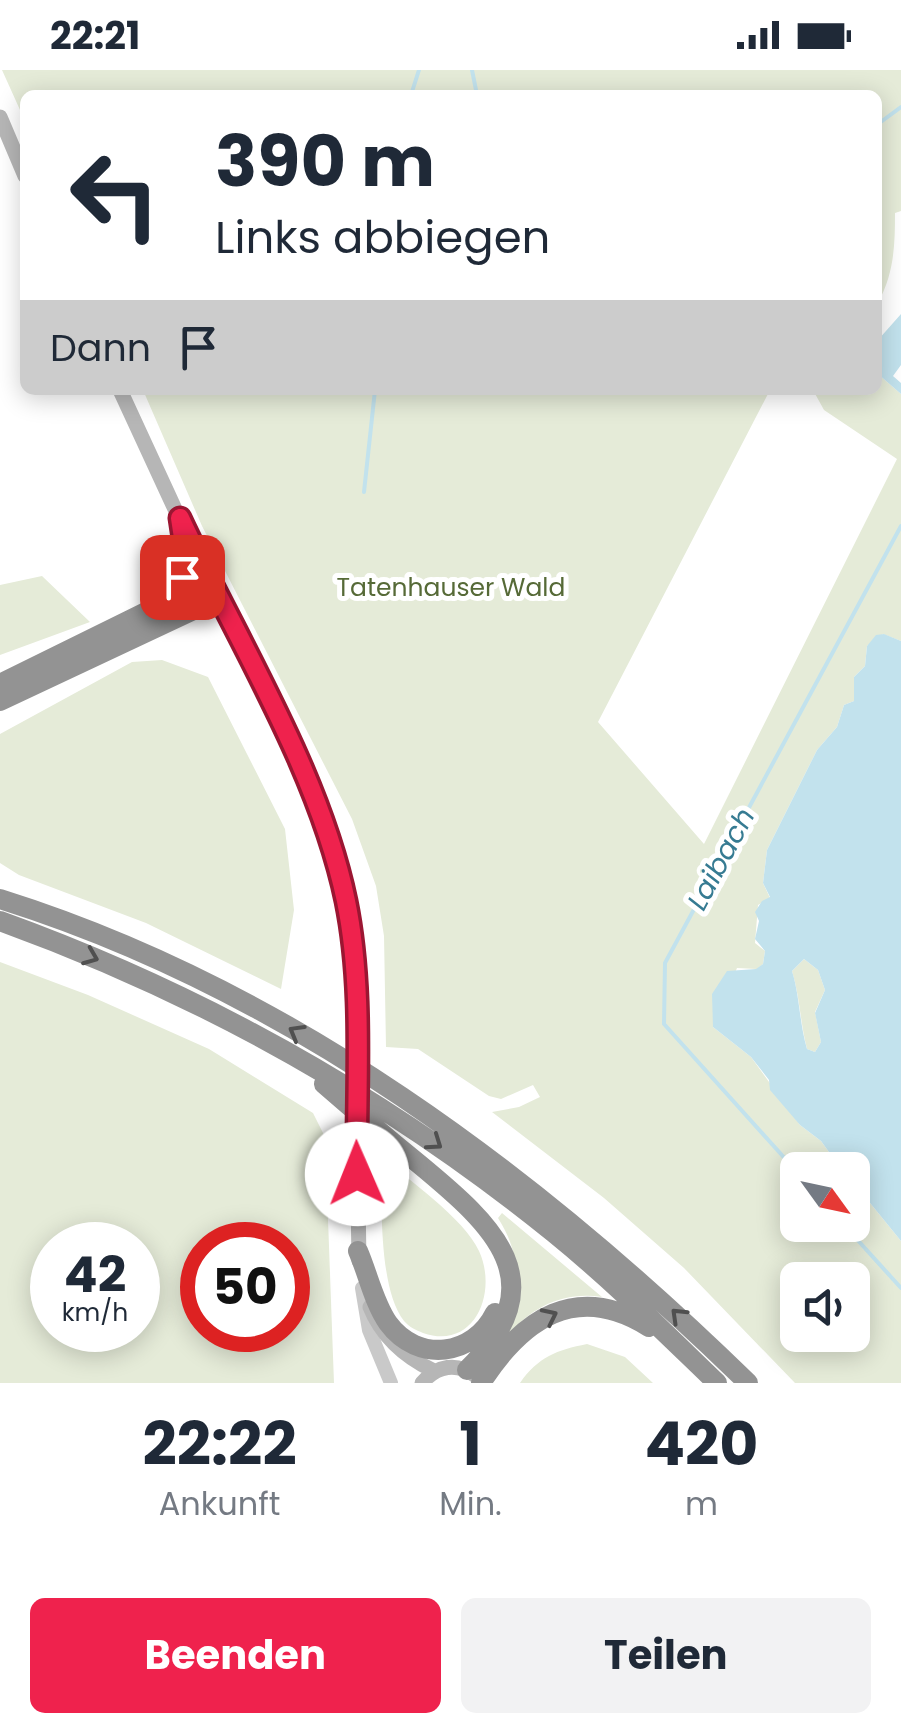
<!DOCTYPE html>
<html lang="de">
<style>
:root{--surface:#fff;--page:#f2f2f3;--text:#1f2937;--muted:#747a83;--accent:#ef224d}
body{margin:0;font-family:Poppins,sans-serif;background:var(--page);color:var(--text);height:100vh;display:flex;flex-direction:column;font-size:38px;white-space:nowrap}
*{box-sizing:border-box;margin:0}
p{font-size:32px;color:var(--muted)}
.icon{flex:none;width:55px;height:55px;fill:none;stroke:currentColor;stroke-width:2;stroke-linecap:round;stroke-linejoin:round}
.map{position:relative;height:1313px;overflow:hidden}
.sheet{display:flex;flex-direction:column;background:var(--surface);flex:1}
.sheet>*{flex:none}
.top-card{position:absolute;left:20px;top:20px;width:862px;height:305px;border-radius:15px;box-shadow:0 5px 25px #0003;background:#fff;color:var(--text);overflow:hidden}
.needle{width:65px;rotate:123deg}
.buttons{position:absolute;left:780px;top:1082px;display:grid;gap:20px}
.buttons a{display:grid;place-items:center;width:90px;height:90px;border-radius:15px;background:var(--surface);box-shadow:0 5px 25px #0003;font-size:50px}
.speed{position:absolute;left:30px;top:1152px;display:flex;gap:20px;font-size:50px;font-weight:700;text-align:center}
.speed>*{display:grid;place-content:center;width:130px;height:130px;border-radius:50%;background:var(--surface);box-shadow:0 5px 25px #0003;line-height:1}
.speed small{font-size:25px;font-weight:400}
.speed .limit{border:15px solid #d22;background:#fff;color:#111}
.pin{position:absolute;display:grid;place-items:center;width:85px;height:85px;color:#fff;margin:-42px;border-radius:20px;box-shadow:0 5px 15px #0006}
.me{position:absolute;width:110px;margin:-55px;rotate:359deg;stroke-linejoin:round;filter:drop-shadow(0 0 8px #0008)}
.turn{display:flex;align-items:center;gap:35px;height:210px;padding:0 30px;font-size:45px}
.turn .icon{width:130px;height:130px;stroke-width:2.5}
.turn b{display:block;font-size:70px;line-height:85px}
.then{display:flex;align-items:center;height:95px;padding:0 30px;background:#0003;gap:20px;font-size:38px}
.eta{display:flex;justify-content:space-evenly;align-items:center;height:170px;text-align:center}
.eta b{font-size:60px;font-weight:700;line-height:70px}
.button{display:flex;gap:20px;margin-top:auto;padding:20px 30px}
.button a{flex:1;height:115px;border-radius:15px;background:var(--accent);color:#fff;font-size:40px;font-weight:700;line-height:115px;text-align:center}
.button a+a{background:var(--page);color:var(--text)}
.status{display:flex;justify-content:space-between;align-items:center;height:70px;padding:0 50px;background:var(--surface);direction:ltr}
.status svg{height:28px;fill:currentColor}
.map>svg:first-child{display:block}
.green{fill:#e5ebd8;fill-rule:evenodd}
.water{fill:#c2e2ed;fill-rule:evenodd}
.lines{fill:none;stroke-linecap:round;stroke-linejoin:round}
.stream{stroke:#c2e2ed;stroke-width:4}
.tertiary{stroke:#c9c9c9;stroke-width:14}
.secondary{stroke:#b6b6b6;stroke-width:15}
.motorway{stroke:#939393;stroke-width:20}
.secondary-bridge{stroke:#b6b6b6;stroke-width:15}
.oneway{stroke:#505050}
.route-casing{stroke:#9b1632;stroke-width:25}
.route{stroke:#ef224d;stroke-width:18}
.labels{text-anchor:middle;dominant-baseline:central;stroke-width:10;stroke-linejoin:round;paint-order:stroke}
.park-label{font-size:25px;fill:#566a37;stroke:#fff}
.water-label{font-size:28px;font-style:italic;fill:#367b92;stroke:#fff}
</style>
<div class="status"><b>22:21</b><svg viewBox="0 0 49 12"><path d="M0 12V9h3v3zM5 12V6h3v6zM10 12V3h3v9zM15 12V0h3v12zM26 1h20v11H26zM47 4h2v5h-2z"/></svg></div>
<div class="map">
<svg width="901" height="1313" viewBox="0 0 901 1313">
<rect width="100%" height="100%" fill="#fff"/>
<!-- green -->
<path class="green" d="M2,0H901V141L895,143C895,176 894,203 878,233V25H25V51Z
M878,304L901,324V571L883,564L867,576L865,596L854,607V631L844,635L837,657L817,680L767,780L763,813L770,828L758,835L755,873L765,881L763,894L757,899L737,898L713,957L751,987L800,1055L821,1071L842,1100H798V1155H852L853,1112L901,1171V1313H795L684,1198L604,1128L492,1042L519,1037L540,1027L533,1015L501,1029L489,1026L418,979L386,977L384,866L376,816L352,749L202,456L143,320H770L598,652L704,774L897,389L824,340L813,320H878ZM798,1210H852V1265H798Z
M42,506L90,552L0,585V515Z
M162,590L208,607L285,759L294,840L281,919L146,853L19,805L0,793V664L132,592Z
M804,889L818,900L825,920L815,942L821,972L815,982L807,979C800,952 800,927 792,901Z
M0,892L88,925L209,979L313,1043L325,1067L334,1313H0ZM52,1175H138V1260H52ZM202,1175H288V1260H202Z
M380,1085C408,1110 464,1148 479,1181C498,1222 475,1281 423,1263C416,1260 409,1257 404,1251C377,1216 383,1128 380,1085Z
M502,1143L602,1227C560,1221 529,1239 503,1271C514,1222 527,1194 498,1148Z
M587,1274L625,1287L653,1313H520C538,1287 557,1280 587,1274Z"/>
<!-- water -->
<path class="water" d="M901,244V295L893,306L901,313V324L878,304V270Z
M884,564L901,571V1171L853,1112L852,1100H842L821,1071L800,1055L770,1020L769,1010L751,987L713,957L712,924L727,901L756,899L763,894L765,881L755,869L759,851L755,842L762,831L770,827L763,813L767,780L817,680L837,657L844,635L854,631V607L865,596L867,576L876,565ZM804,889L818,900L825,920L815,943L821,972L815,982L807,979C799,951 800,927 792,901Z"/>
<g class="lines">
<!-- stream -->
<path class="stream" d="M472,0L477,25
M411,25L419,0
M878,54L901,37
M364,422L375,320
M798,1103L664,954L665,893L901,456
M844,1155L901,1218"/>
<!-- tertiary -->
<path class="tertiary" d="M362,1218L369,1260L391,1313"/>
<!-- secondary -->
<path class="secondary" d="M0,47L25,106
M120,320C152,389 184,459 216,528C257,615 311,698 336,791C349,839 354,885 356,934
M357,1065L359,1191
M370,1237C382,1267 405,1287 434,1301
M422,1313C437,1295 457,1292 476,1306"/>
<!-- motorway -->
<path class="motorway" d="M169,532C185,501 185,482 180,448
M0,614L209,511
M0,631L217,529
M0,829C287,919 535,1105 748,1313
M0,851C202,924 387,1028 554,1163C612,1210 664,1262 717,1313
M324,1014C355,1041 387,1068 419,1094C494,1156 557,1212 467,1300
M358,1181C368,1204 374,1233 388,1253C418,1294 474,1286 495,1243
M481,1313C522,1249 576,1211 649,1257"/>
<!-- secondary-bridge -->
<path class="secondary-bridge" d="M356,934L357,1065"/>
</g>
<!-- one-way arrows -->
<defs><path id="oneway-chevron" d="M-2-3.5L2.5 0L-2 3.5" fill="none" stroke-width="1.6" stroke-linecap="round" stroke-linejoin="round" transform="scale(2.5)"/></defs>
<g class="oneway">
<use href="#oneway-chevron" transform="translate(91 887) rotate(22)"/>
<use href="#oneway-chevron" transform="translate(296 962) rotate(-150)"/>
<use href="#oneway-chevron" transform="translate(435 1073) rotate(35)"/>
<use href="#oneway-chevron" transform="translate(678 1245) rotate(-136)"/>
<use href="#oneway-chevron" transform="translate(550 1246) rotate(-26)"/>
</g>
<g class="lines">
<!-- route casing -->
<g class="route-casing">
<path id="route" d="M182,507L186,488L180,448C236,569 319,700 346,831C364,919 356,1014 357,1104"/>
</g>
<!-- route -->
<use href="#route" class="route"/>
</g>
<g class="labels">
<!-- park labels -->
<g class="park-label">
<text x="451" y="517">Tatenhauser Wald</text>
</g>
<!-- water labels -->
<g class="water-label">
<text transform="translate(721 789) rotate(-62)">Laibach</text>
</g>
</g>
</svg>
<div class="buttons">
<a><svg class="needle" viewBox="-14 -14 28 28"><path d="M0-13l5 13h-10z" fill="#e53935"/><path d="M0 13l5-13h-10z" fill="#747a83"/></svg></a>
<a><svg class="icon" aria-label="sound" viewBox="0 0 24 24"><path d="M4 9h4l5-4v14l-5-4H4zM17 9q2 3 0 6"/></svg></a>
</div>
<div class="speed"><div>42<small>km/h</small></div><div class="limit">50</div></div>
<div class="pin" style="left:182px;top:507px;background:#d93025"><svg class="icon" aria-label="arrive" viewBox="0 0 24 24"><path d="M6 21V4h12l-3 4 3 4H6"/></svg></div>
<svg class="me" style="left:357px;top:1104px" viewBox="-20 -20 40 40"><circle r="19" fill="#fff"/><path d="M0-13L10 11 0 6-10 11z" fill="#ef224d"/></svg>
<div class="top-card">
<div class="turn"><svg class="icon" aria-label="left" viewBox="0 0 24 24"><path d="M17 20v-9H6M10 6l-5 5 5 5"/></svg><div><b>390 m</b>Links abbiegen</div></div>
<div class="then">Dann<svg class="icon" aria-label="arrive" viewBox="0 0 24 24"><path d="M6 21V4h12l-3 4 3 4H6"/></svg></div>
</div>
</div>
<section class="sheet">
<div class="eta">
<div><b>22:22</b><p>Ankunft</p></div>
<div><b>1</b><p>Min.</p></div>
<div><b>420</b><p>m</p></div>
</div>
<div class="button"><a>Beenden</a><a>Teilen</a></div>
</section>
